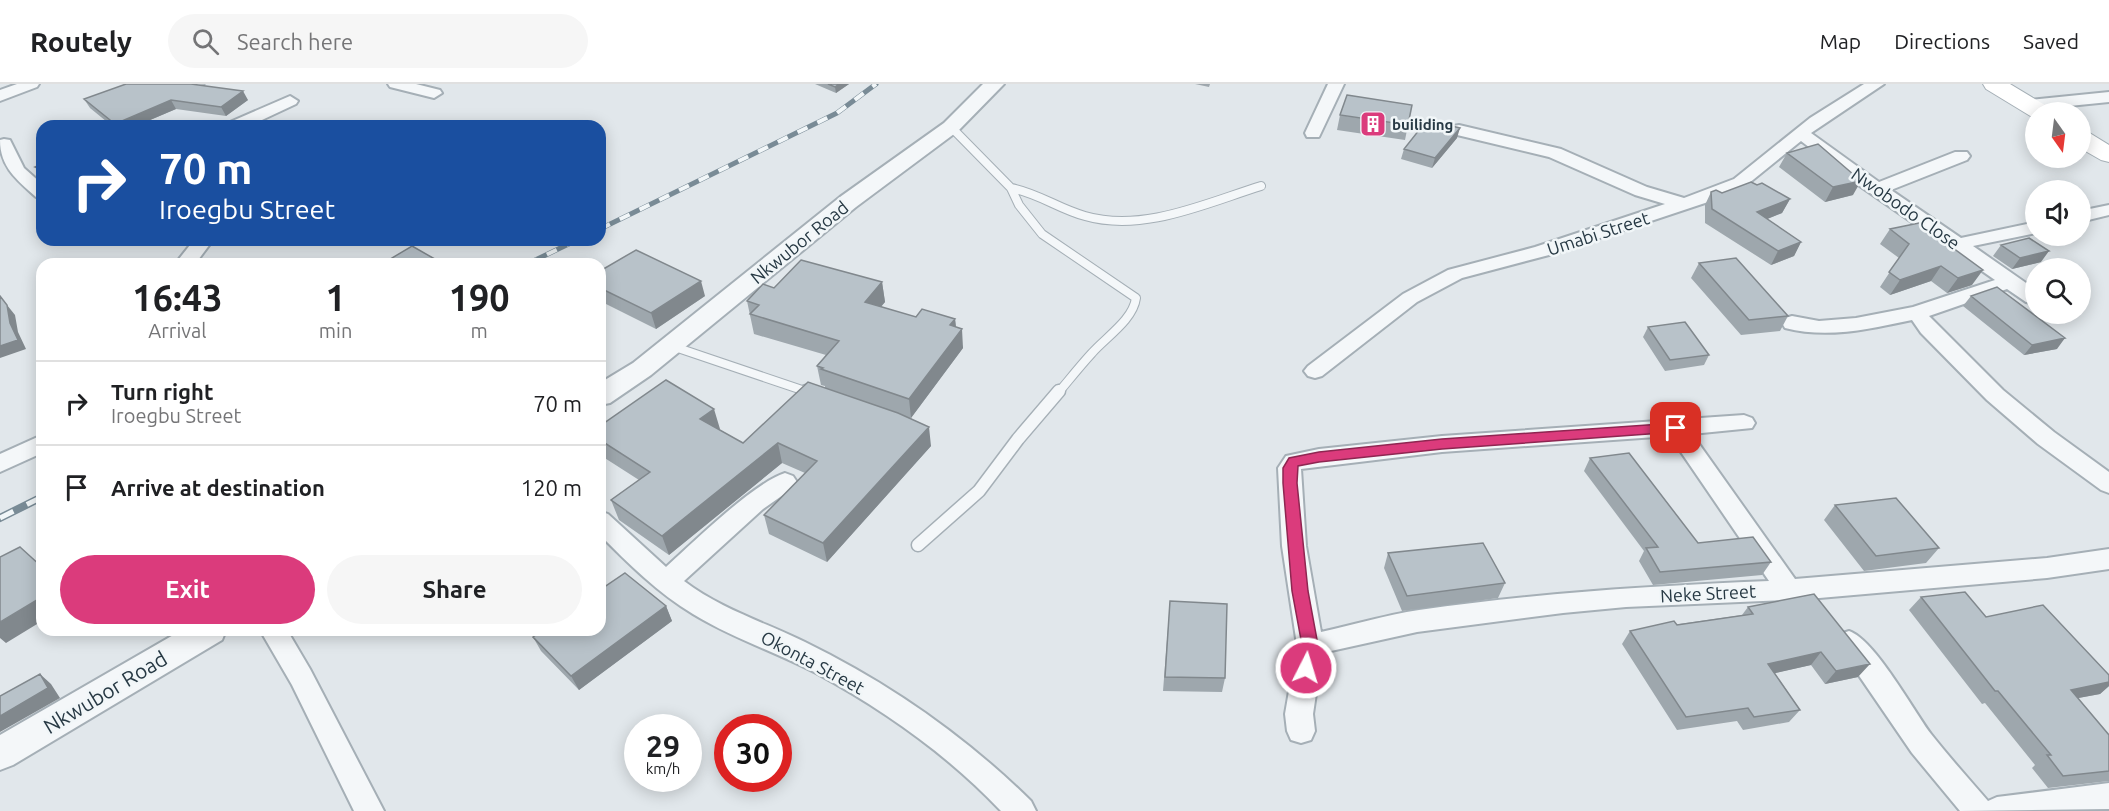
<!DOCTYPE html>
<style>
:root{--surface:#fff;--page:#f6f6f6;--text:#202124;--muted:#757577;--line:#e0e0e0;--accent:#db3b7c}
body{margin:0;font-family:Ubuntu,sans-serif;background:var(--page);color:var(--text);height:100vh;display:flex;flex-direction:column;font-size:22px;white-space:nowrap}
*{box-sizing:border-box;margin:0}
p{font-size:20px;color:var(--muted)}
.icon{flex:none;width:33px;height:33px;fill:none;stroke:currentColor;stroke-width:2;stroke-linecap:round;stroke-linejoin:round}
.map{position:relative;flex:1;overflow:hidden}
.drawer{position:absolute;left:36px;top:174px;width:570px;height:378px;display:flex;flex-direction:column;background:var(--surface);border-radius:18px;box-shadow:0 3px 15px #0003}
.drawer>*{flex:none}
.banner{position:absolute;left:36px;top:36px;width:570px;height:126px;border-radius:18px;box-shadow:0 3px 15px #0003;background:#1a4fa0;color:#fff;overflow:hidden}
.needle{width:39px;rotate:166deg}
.fabs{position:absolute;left:2025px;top:18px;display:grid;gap:12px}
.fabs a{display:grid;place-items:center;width:66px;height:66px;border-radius:50%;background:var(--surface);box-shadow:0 3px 15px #0003;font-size:30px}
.speed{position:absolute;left:624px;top:630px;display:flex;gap:12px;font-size:30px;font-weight:700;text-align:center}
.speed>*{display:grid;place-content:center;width:78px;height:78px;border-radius:50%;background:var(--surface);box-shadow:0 3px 15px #0003;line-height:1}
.speed small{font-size:15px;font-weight:400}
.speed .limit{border:9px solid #d22;background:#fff;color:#111}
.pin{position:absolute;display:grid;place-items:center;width:51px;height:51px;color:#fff;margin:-26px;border-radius:12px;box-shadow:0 3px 9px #0006}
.me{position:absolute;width:66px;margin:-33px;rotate:5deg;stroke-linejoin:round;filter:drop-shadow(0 0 4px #0008)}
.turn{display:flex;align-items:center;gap:21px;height:126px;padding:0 24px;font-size:27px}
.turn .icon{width:78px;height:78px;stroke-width:2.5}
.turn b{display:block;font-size:42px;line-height:51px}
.eta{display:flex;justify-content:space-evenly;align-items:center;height:102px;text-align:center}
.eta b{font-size:36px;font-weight:700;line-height:42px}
.action{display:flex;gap:12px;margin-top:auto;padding:12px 24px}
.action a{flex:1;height:69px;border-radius:36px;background:var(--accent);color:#fff;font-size:24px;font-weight:700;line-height:69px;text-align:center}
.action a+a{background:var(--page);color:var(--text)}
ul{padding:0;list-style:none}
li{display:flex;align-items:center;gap:18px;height:84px;padding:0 24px;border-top:2px solid var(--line)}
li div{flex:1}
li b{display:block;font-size:22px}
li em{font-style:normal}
header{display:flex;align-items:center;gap:36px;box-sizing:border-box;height:84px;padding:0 30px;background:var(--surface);border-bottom:2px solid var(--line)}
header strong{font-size:28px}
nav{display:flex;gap:33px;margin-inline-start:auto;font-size:21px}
.search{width:420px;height:54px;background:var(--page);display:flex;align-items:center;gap:15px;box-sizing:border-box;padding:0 21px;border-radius:33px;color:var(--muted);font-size:22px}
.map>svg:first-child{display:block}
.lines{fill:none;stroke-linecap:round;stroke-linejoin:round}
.service-far1-casing{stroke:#a5afb6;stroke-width:10}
.service-casing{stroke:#a5afb6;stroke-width:15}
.minor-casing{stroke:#a5afb6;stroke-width:4}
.tertiary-casing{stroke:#a5afb6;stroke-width:4}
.secondary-casing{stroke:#a5afb6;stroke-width:2}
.service-far1{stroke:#f4f7f9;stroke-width:8}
.service{stroke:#f4f7f9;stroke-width:12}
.minor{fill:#f4f7f9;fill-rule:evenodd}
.tertiary{fill:#f4f7f9;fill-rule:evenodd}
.secondary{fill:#fff;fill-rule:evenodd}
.rail-far1-casing{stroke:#798b96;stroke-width:5}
.rail-casing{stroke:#798b96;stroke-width:8}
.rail-far1{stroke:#f1f6f8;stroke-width:4;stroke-dasharray:11;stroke-linecap:butt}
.rail{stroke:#f1f6f8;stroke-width:5;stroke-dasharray:15;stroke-linecap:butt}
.wall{fill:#9ea7ad}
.shaded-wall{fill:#81888d}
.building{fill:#b8c2c9;stroke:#81888d;stroke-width:1.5}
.route{fill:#db3b7c;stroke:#8e2651;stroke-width:1.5}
.labels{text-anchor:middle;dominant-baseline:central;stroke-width:5;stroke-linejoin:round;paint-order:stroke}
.far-poi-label{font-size:15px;font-weight:bold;fill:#273944;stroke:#f1f6f8;text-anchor:start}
.street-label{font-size:18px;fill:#273944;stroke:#f1f6f8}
.near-street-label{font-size:21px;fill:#273944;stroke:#f1f6f8}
</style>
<header>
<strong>Routely</strong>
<div class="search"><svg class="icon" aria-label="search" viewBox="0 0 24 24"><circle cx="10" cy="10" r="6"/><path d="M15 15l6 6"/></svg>Search here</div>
<nav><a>Map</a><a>Directions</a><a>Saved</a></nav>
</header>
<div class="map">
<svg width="2109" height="727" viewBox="0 0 2109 727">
<rect width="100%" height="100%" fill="#e1e7eb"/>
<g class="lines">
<!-- service-far1 casing -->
<g class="service-far1-casing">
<path id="service-far1" d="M951,43L1011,104L1019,121L1042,150L1136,214C1133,236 1106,253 1092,269C1080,282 1069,296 1058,309
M1011,104C1038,109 1059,125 1085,132C1143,149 1206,119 1261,102
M672,262L811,309"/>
</g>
<!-- service casing -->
<g class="service-casing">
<path id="service" d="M806,307L814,310
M918,461L979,407L1018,355L1059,307"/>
</g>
<!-- minor casing -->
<g class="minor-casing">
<path id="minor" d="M17,0H39L37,3L0,17V6Z
M388,0H416L440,6L442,9L434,14L390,3Z
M1328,0H1344L1319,53H1307L1305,49Z
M1864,0H1884L1811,49L1879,98L1955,68H1967L1970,72L1967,76L1891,106L1961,154L2036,138V149L1973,162L2036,206V220L2026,218L2007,205L1929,232L2003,306L2054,348L2109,388V409L2101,406L2038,360L1987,316L1921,249L1912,236C1869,245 1828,255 1785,244L1782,239L1785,234L1792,232L1819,237L1856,234L1913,223L1995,196L1857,100L1801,57L1738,108L1549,171L1462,194L1417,218L1322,292L1315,294L1308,292L1304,287L1308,282L1403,210L1448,186L1535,163L1665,120L1635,111L1549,73L1453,50L1451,46L1453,42L1459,41L1561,65L1647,103L1684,114L1734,95L1810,34Z
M2109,8V18L2029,26L2021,21L2029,16Z
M290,12L298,17L296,20L249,42H228L230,38Z
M4,55L10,56L24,84L42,100V114L36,113C17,96 0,83 0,56Z
M2109,121V131L2080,138V127Z
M194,156H213L195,180H175Z
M1744,331L1752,334L1755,339L1752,344L1692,350L1795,495L2047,474L2109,465V485L2047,494L1808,515L1626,523L1563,529L1417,548L1322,569L1313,630L1315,647L1311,656L1301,659L1291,656L1287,647L1285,630L1297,561L1282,462L1278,384L1286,372L1319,365L1442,352ZM1670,352L1769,497C1652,502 1535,509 1419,526C1386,531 1353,541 1321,548L1306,462L1301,385L1442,368Z
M42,351V369L0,388V370Z
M785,389L793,392L797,398L793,404L763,425L684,497C721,525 764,538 805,558C889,599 965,652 1031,717L1036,727H1001C948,671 884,626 816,589C776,568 732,554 693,530C658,509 629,480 600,451V427L608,430L666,483C694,458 752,400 785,389Z
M260,546H287L310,585L384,727H354L292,601Z
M1849,547C1875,556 1913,626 1931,650C1949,673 1969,695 1988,717L1997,713L2109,699V725L1960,727L1912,669L1836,558L1840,550Z"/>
</g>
<!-- tertiary casing -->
<g class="tertiary-casing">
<path id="tertiary" d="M983,0H1004L958,47L856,123L651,291L610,319L600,321V299L633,279L840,113L944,39Z
M182,546H226L222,556L13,681L0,686V651Z"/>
</g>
<!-- secondary casing -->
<g class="secondary-casing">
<path id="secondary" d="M1983,0H2010L2048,23L2051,28H2036V34L2032,33L1986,5Z
M2080,46L2088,48L2109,61V78L2101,76L2080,64Z"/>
</g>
<!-- service-far1 -->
<use href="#service-far1" class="service-far1"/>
<!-- service -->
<use href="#service" class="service"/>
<!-- minor -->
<use href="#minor" class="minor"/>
<!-- tertiary -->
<use href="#tertiary" class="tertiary"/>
<!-- secondary -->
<use href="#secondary" class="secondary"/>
<!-- rail-far1 casing -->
<g class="rail-far1-casing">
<path id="rail-far1" d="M600,145L837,29L876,0
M527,180L577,156"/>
</g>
<!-- rail casing -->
<g class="rail-casing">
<path id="rail" d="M0,434L42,413"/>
</g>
<!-- rail-far1 -->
<use href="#rail-far1" class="rail-far1"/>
<!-- rail -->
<use href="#rail" class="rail"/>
</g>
<!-- wall -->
<path class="wall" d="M206,0L204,2L248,16L226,32L176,25L136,42H112L90,24L84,15Z
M815,0H849L836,9Z
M1195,0H1210L1209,3Z
M1340,31L1408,41L1405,56L1337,46Z
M1457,54L1432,84L1401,75L1404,65Z
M1787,69L1853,111L1825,118L1779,83Z
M42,80V92L35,83Z
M1757,101L1790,115L1782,129L1767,135L1801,158L1794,172L1771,181L1705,139V121L1711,108L1722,109Z
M1890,145L1972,201L1947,209L1931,197L1890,211L1880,203L1899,174L1880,160Z
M284,156H306L297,161Z
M2001,161L2041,178L2012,185L1993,172Z
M1699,179L1788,232L1780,247L1741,251L1691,194Z
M600,187L705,212L656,245L600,217Z
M882,198L885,218L881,223L916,233L955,235L956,243L963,264L911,334L931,362L827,478L769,450L764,431L805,389L782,379L669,471L619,436L611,416L639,396L600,371V342L720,345L718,346L743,359L825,304V302L821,301L817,282L826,271L754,250L747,217L774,204Z
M1971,212L2057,265L2024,271L1963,222Z
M1648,243L1709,271L1704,281L1665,287L1643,253Z
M1590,374L1698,459L1771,478L1762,491L1653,501L1639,477L1644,467L1584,387Z
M1835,421L1939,464L1926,479L1864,487L1824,436Z
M1388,469L1505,499L1498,514L1402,527L1384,484Z
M1814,510L1858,593L1825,600L1811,581L1775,589L1800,626L1789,638L1743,646L1737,637L1677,646L1622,560L1630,547L1742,531L1748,523Z
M1921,513L1986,533L2109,591V602L2100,610L2078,614L2109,651V697L2048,704L2032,684L2035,681L1985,619L1982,620L1909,526Z
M1170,517L1225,594L1222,608L1163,607Z
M666,522L672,537L579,606L541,567L533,553Z"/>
<!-- shaded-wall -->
<path class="shaded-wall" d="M839,0H849L836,9L835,3Z
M243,7L248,16L226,32L221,23Z
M171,16L176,25L136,42H116L115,40Z
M1460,44L1457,54L1432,84L1435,74Z
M1861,97L1853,111L1825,118L1833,103Z
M1790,115L1782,129L1750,142L1757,128Z
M294,156H306L297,161Z
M1801,158L1794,172L1771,181L1778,167Z
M2049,167L2041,178L2012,185L2020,174Z
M433,174L436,180H420Z
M1941,182L1931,197L1890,211L1900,196Z
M1983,186L1972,201L1947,209L1958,194Z
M701,197L705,212L656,245L651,229Z
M882,198L885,218L868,237L865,218Z
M7,221L15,231L18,248L26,265L0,274V262L10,239Z
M955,235L957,252L962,245L963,264L911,334L909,315L950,241Z
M2065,254L2057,265L2024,271L2032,261Z
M714,325L720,345L706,355L700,335Z
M929,343L931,362L827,478L823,459Z
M778,359L782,379L669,471L662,452Z
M42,513V537L6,559L0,554V538Z
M666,522L672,537L579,606L571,592Z
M1821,568L1811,581L1758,593L1768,580Z
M1870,580L1858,593L1825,600L1836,587Z
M40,590L51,600L60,614L0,648V632Z
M2109,598V602L2100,610L2057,618L2071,606Z"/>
<!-- building -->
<path class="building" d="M126,0H191L243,7L221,23L171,16L115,40L84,15Z
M828,0H839L835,3Z
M1347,11L1412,21L1408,41L1340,31Z
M1427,36L1460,44L1435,74L1404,65Z
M424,38L435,42H417Z
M1818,60L1861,97L1833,103L1787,69Z
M42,80V86L35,83Z
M1751,98L1757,101L1762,99L1790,115L1757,128L1801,158L1778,167L1712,125L1711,108L1716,106L1722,109Z
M1919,139L1983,186L1958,194L1941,182L1900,196L1889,188L1909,160L1890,145Z
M2029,154L2049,167L2020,174L2001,161Z
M412,162L433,174L420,180H382Z
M636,166L701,197L651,229L600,204V187Z
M1736,174L1788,232L1749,236L1699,179Z
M801,176L882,198L865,218L916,233L922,225L955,235L950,241L962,245L909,315L821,285L823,284L817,282L839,257L750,230L759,221L747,217L763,200L774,204Z
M1997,203L2065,254L2032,261L1971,212Z
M0,212L7,221L10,239L18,256L0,262Z
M1685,238L1709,271L1670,276L1648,243Z
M666,296L714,325L700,335L743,359L808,298L898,329L929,343L823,459L764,431L817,377L778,359L662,452L611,416L650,388L600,356V342Z
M1629,369L1698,459L1753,453L1771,478L1660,488L1646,464L1658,463L1590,374Z
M1896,414L1939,464L1876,472L1835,421Z
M1483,459L1505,499L1407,512L1388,469Z
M20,463L42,483V513L0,538V473Z
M625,489L666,522L571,592L533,553L543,546H600V506Z
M1965,508L1986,533L2043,521L2109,591V598L2071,606L2109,651V687L2063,692L2047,671H2051L1998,607H1995L1921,513Z
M1814,510L1870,580L1836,587L1821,568L1768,580L1800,626L1754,633L1748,624L1686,633L1630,547L1674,537L1677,541L1753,530L1748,523Z
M1170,517L1227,520L1225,594L1165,593Z
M40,590L48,604L0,632V612Z"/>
<!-- route -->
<path class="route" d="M1676,339L1683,344L1676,348L1442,365L1319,378L1298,382L1297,399L1308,507L1318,561L1312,589L1306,591L1301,589L1298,584L1302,561L1292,507L1283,399V384L1289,374L1319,368L1442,355Z"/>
<!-- icons -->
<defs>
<g id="building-square" transform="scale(1.35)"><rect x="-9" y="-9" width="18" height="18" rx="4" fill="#db3b7c" stroke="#f1f6f8"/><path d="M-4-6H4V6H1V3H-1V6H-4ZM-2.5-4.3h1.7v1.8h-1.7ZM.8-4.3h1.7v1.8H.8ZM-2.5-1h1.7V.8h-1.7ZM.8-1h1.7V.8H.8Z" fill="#fff"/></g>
</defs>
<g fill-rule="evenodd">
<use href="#building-square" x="1373" y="40"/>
</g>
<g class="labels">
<!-- far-poi labels -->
<g class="far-poi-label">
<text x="1392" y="40">builiding</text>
</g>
<!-- street labels -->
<g class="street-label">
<text transform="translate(1906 124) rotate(35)">Nwobodo Close</text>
<text transform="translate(1598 149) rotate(-18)">Umabi Street</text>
<text transform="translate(799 158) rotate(-39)">Nkwubor Road</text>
<text transform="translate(1708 509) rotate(-3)">Neke Street</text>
<text transform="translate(813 578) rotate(28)">Okonta Street</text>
</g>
<!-- near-street labels -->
<g class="near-street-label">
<text transform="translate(105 608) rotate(-31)">Nkwubor Road</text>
</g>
</g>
</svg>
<div class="fabs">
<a><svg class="needle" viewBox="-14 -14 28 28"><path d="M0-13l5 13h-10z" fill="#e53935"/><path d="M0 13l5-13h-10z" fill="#757577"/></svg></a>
<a><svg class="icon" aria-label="sound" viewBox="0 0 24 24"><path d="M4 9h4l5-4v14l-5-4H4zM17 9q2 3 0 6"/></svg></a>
<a><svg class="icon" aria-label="search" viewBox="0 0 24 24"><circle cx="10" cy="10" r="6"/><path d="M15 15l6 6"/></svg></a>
</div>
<div class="speed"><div>29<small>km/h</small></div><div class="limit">30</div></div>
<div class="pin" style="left:1676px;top:344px;background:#d93025"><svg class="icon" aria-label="arrive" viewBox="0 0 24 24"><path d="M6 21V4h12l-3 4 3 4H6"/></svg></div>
<svg class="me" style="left:1306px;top:584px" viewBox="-20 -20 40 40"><circle r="17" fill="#db3b7c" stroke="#fff" stroke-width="3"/><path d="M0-11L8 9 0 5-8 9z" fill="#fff"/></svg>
<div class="banner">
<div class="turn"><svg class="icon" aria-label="right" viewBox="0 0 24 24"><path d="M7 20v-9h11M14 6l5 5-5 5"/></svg><div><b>70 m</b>Iroegbu Street</div></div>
</div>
<section class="drawer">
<div class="eta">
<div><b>16:43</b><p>Arrival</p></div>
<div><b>1</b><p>min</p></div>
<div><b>190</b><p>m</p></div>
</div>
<ul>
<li><svg class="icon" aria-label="right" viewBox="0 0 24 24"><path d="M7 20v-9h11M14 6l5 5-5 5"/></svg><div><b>Turn right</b><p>Iroegbu Street</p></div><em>70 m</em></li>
<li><svg class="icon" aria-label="arrive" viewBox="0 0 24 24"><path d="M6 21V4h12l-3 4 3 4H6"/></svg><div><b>Arrive at destination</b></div><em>120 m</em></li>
</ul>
<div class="action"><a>Exit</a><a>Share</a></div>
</section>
</div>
